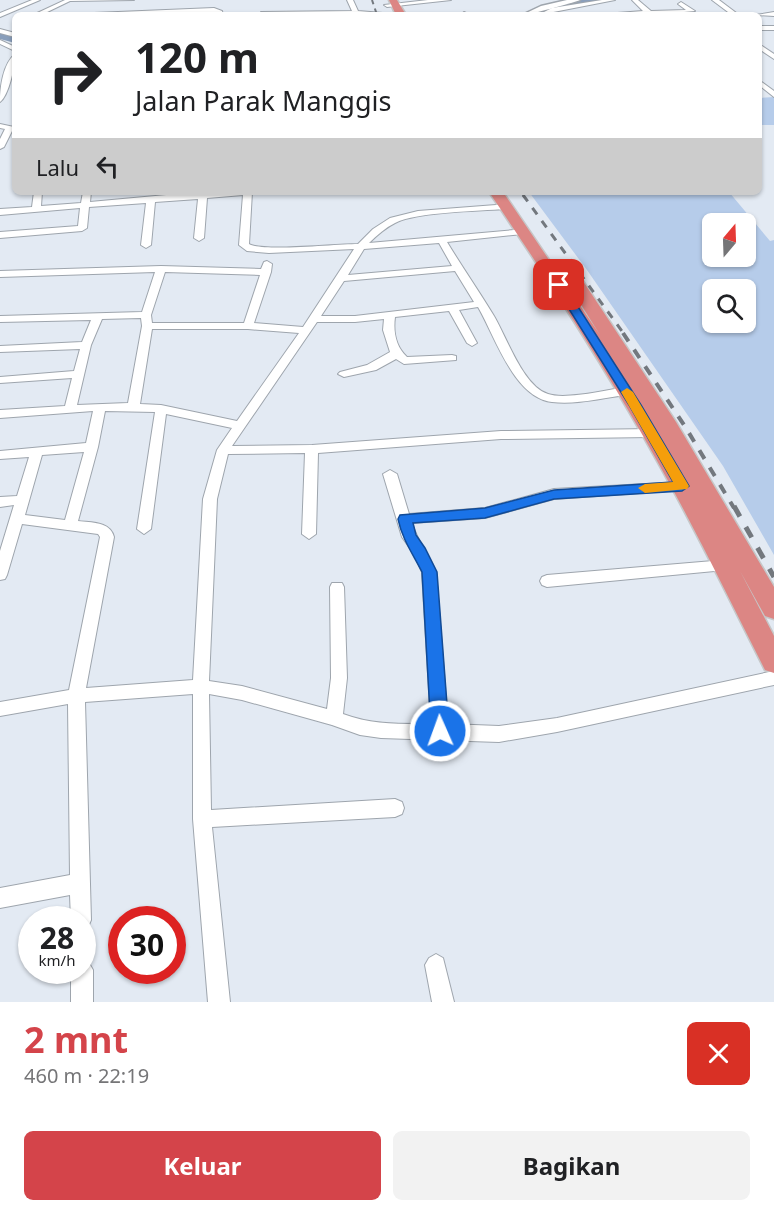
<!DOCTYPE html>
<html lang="id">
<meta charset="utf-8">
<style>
:root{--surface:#fff;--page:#f2f2f2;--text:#202124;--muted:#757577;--accent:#d4444a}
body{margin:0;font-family:"Noto Sans",sans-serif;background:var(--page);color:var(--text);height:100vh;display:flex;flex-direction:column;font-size:22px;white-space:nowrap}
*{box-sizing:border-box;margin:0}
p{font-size:20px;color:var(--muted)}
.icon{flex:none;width:33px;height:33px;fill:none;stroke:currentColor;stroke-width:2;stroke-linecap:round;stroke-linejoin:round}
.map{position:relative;height:1002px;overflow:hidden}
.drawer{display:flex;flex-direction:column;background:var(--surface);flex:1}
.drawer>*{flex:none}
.guide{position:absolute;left:12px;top:12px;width:750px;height:183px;border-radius:9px;box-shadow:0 2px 4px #0004;background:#fff;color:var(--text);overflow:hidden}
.needle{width:39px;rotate:19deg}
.tools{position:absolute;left:702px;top:213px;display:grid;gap:12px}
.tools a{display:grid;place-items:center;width:54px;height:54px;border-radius:9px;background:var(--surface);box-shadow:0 2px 4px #0004;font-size:30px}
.speed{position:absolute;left:18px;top:906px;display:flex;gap:12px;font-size:30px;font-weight:700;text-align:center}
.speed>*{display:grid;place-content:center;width:78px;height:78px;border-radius:50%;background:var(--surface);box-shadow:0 2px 4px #0004;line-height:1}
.speed small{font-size:15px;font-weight:400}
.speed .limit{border:9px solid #d22;background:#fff;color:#111}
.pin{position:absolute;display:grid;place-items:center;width:51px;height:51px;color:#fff;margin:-26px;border-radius:12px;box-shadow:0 3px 9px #0006}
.me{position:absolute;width:66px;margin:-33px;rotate:358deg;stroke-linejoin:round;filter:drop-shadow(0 0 4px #0008)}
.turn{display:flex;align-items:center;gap:21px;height:126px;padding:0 24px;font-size:27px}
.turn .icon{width:78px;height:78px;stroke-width:2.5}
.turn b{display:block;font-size:42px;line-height:51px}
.then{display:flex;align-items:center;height:57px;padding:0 24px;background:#0003;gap:12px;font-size:22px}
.round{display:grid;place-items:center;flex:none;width:63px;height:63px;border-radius:9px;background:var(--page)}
.headline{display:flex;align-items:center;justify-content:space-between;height:102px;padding:0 24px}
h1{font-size:36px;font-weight:700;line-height:45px;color:var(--accent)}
.cta{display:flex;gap:12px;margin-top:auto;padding:12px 24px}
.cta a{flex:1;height:69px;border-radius:9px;background:var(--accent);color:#fff;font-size:24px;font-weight:700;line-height:69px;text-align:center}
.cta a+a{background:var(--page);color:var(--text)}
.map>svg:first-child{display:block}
.green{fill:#b6ccea;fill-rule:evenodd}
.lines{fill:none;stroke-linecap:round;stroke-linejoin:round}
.river{fill:#899ebb;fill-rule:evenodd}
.minor-casing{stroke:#9ea5ad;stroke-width:2}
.tertiary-casing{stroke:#9ea5ad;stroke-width:3}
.trunk-casing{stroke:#c6c7c8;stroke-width:3}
.minor{fill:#fff;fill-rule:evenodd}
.tertiary{fill:#fff;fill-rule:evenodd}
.trunk{fill:#dc8684;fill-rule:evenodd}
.rail-far3{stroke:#73787e;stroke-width:2;stroke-dasharray:4.5 4.5;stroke-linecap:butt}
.rail-far2{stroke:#73787e;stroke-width:3;stroke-dasharray:8 8;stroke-linecap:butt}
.rail-far1{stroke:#73787e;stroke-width:4;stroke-dasharray:10 10;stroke-linecap:butt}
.rail{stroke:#73787e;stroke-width:5;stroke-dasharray:12 12;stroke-linecap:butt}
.route{fill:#1a73e8;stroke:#114b97;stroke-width:1.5}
.slow{fill:#f59e0b}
</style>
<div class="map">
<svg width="774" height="1002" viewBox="0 0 774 1002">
<rect width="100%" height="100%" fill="#e3eaf3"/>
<!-- green -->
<path class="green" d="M774,97V125H759V98Z
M529,192H729L770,241L774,240V555L723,466L587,270ZM712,224H746V256H712ZM712,290H746V322H712Z"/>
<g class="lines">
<!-- river -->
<path class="river" d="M575,0H599L594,3L553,10L541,15H527L546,5Z
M0,32L15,36V43L0,39Z"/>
<!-- minor casing -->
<g class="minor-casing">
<path id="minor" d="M32,0H40L0,17V13Z
M65,0H134L70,1L41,15H33Z
M347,0H353L358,11L395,14L261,12L352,11Z
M428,0H451L387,7L384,5Z
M602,0H615L538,15L552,8Z
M632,0H638L651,11L686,10L678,4L681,2L695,11L651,15H592L643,11Z
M712,0H719L739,15H732Z
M214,8L222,11L223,15H217L214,12L97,15L94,13Z
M464,12L466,13L467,15H461Z
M774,12V16L756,15Z
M759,26H774V30H759Z
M0,29L15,33V37L0,33Z
M0,40L15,47V51L0,44Z
M759,44L774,54V59L759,49Z
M15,54C15,66 9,95 0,102C0,87 3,64 15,54Z
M759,80L774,91V97L759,85Z
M0,124L14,127L4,147L0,149V139L5,129L0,128Z
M34,192H42L41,206L81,203L83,192H91L90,202L199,192H252L249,244C263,252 337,244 358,244L373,229L390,218L418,211L509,204V208L506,209C479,211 416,212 395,223C385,228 377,235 369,243L526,229L528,231L523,234L447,242C462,267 479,291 494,316C507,338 523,386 548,394C565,400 608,390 626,387L632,391L626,395C602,398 576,405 552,402C514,398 495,336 478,307L459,310L477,343L472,346L467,343L449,311L395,317C393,332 396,347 407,357L452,355L456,356V360L404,364L396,359L376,370L344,377L338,374L340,372L367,365L390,352L383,330L384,319L355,322H317L232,446L312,445L501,431L652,429L658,433L652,437L501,439L318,453L316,534L309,539L302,534L305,453L228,454L217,499L209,681L242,686L327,709L331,678L330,587L332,583H342L344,587L347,678L343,714C372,725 400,724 431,724L422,572L414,554L402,537L383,474L390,470L397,474L409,514L485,508L554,489L682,482L689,486L682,490L554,499L485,518L412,523C417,541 429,555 436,572L448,724L499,726L557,718L774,671V685L557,732L499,742L381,738L360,735L332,725L242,700L209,694L211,810L395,799L402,802L404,808L402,814L395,817L212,827L230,1002H208L193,819V694L85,702L91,920L88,927L82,930V920H71L70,895L0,908V888L70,875L68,704L0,716V702L69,690L100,537L98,534L22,524L7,575L5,579L0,580V551L14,505L0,507V497L17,496L29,457L0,459V451L86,443L93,411L0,418V410L65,406L72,378L0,383V377L74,371L80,349L0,352V346L82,342L91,320L0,322V316L142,312L155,272L0,277V271L161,266L261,269L264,262L267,261L272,264L271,272L254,323L303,327L354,249L269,253L247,251L239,245L243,195L207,198L204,238L199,241L194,238L198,199L155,202L151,245L146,248L141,245L146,203L89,207L87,228L82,231L0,238V232L78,226L80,208L0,215V209L32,207ZM439,243L452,266L348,275L364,249ZM455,271L474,302L355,316H321L344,281ZM165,272L260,275L244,323H152L151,315ZM141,318L142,326L128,403L77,405L91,345L102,319ZM152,329H248L299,333L237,421L161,405L140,404ZM105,411L155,412L137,529L144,534L151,529L166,414L232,428L217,450L203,499L193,680L86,688L114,537C110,521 91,523 78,521L98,447ZM84,452L65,520L25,515L42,455Z
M725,560L730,561L732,565L730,569L725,570L547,587L542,585L540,581L542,577L547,575Z
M436,954L443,958L454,1002H432L425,965L429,958Z
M82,960L89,963L93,970V1002H71V970H82Z"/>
</g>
<!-- tertiary casing -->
<g class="tertiary-casing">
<path id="tertiary" d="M567,0H580C573,3 529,15 522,15L541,6Z"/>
</g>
<!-- trunk casing -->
<g class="trunk-casing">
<path id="trunk" d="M389,0H397L406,15H396Z
M489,192H503L600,335L565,279L567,275H579L676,422L774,587V619L765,616L740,571L774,636V673L765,670C729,599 695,528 656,459C605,367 548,279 489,192Z"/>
</g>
<!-- minor -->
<use href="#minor" class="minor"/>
<!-- tertiary -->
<use href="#tertiary" class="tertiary"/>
<!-- trunk -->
<use href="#trunk" class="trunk"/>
<!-- rail-far3 -->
<path class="rail-far3" d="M372,0L377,15
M521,192L524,196"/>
<!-- rail-far2 -->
<path class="rail-far2" d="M523,195L624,334"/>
<!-- rail-far1 -->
<path class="rail-far1" d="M623,333L686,428L734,508"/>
<!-- rail -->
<path class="rail" d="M734,506L774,577"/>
</g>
<!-- route -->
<path class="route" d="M556,283L564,285L641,405L689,486L682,491L554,499L485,518L413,523L416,535L425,548L437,572L449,731L446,736L440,738L434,736L431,731L422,572C413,554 402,539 398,519L400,515L485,508L554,490L673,482L629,405L554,285Z"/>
<!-- slow -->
<path class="slow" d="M627,388L633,392L689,486L687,489L645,493L638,488L645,484L673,482L621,392Z"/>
</svg>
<div class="tools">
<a><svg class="needle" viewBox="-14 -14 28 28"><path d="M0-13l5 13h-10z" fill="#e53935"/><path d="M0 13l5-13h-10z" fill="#757577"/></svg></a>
<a><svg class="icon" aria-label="search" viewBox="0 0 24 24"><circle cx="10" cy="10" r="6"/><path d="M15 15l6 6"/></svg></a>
</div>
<div class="speed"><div>28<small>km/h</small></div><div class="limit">30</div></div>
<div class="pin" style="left:559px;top:285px;background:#d93025"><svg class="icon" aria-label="arrive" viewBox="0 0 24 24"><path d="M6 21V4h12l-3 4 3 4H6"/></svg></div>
<svg class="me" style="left:440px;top:731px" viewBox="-20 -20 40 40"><circle r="17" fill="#1a73e8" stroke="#fff" stroke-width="3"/><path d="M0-11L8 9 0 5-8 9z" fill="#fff"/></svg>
<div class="guide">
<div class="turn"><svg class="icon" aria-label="right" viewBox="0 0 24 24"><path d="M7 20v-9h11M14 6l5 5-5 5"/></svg><div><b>120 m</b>Jalan Parak Manggis</div></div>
<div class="then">Lalu<svg class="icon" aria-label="left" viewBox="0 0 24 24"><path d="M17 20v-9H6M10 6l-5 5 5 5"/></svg></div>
</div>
</div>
<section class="drawer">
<div class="headline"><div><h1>2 mnt</h1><p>460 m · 22:19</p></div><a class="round" style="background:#d93025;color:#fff"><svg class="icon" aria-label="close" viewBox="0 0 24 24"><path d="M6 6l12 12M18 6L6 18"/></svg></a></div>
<div class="cta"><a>Keluar</a><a>Bagikan</a></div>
</section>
